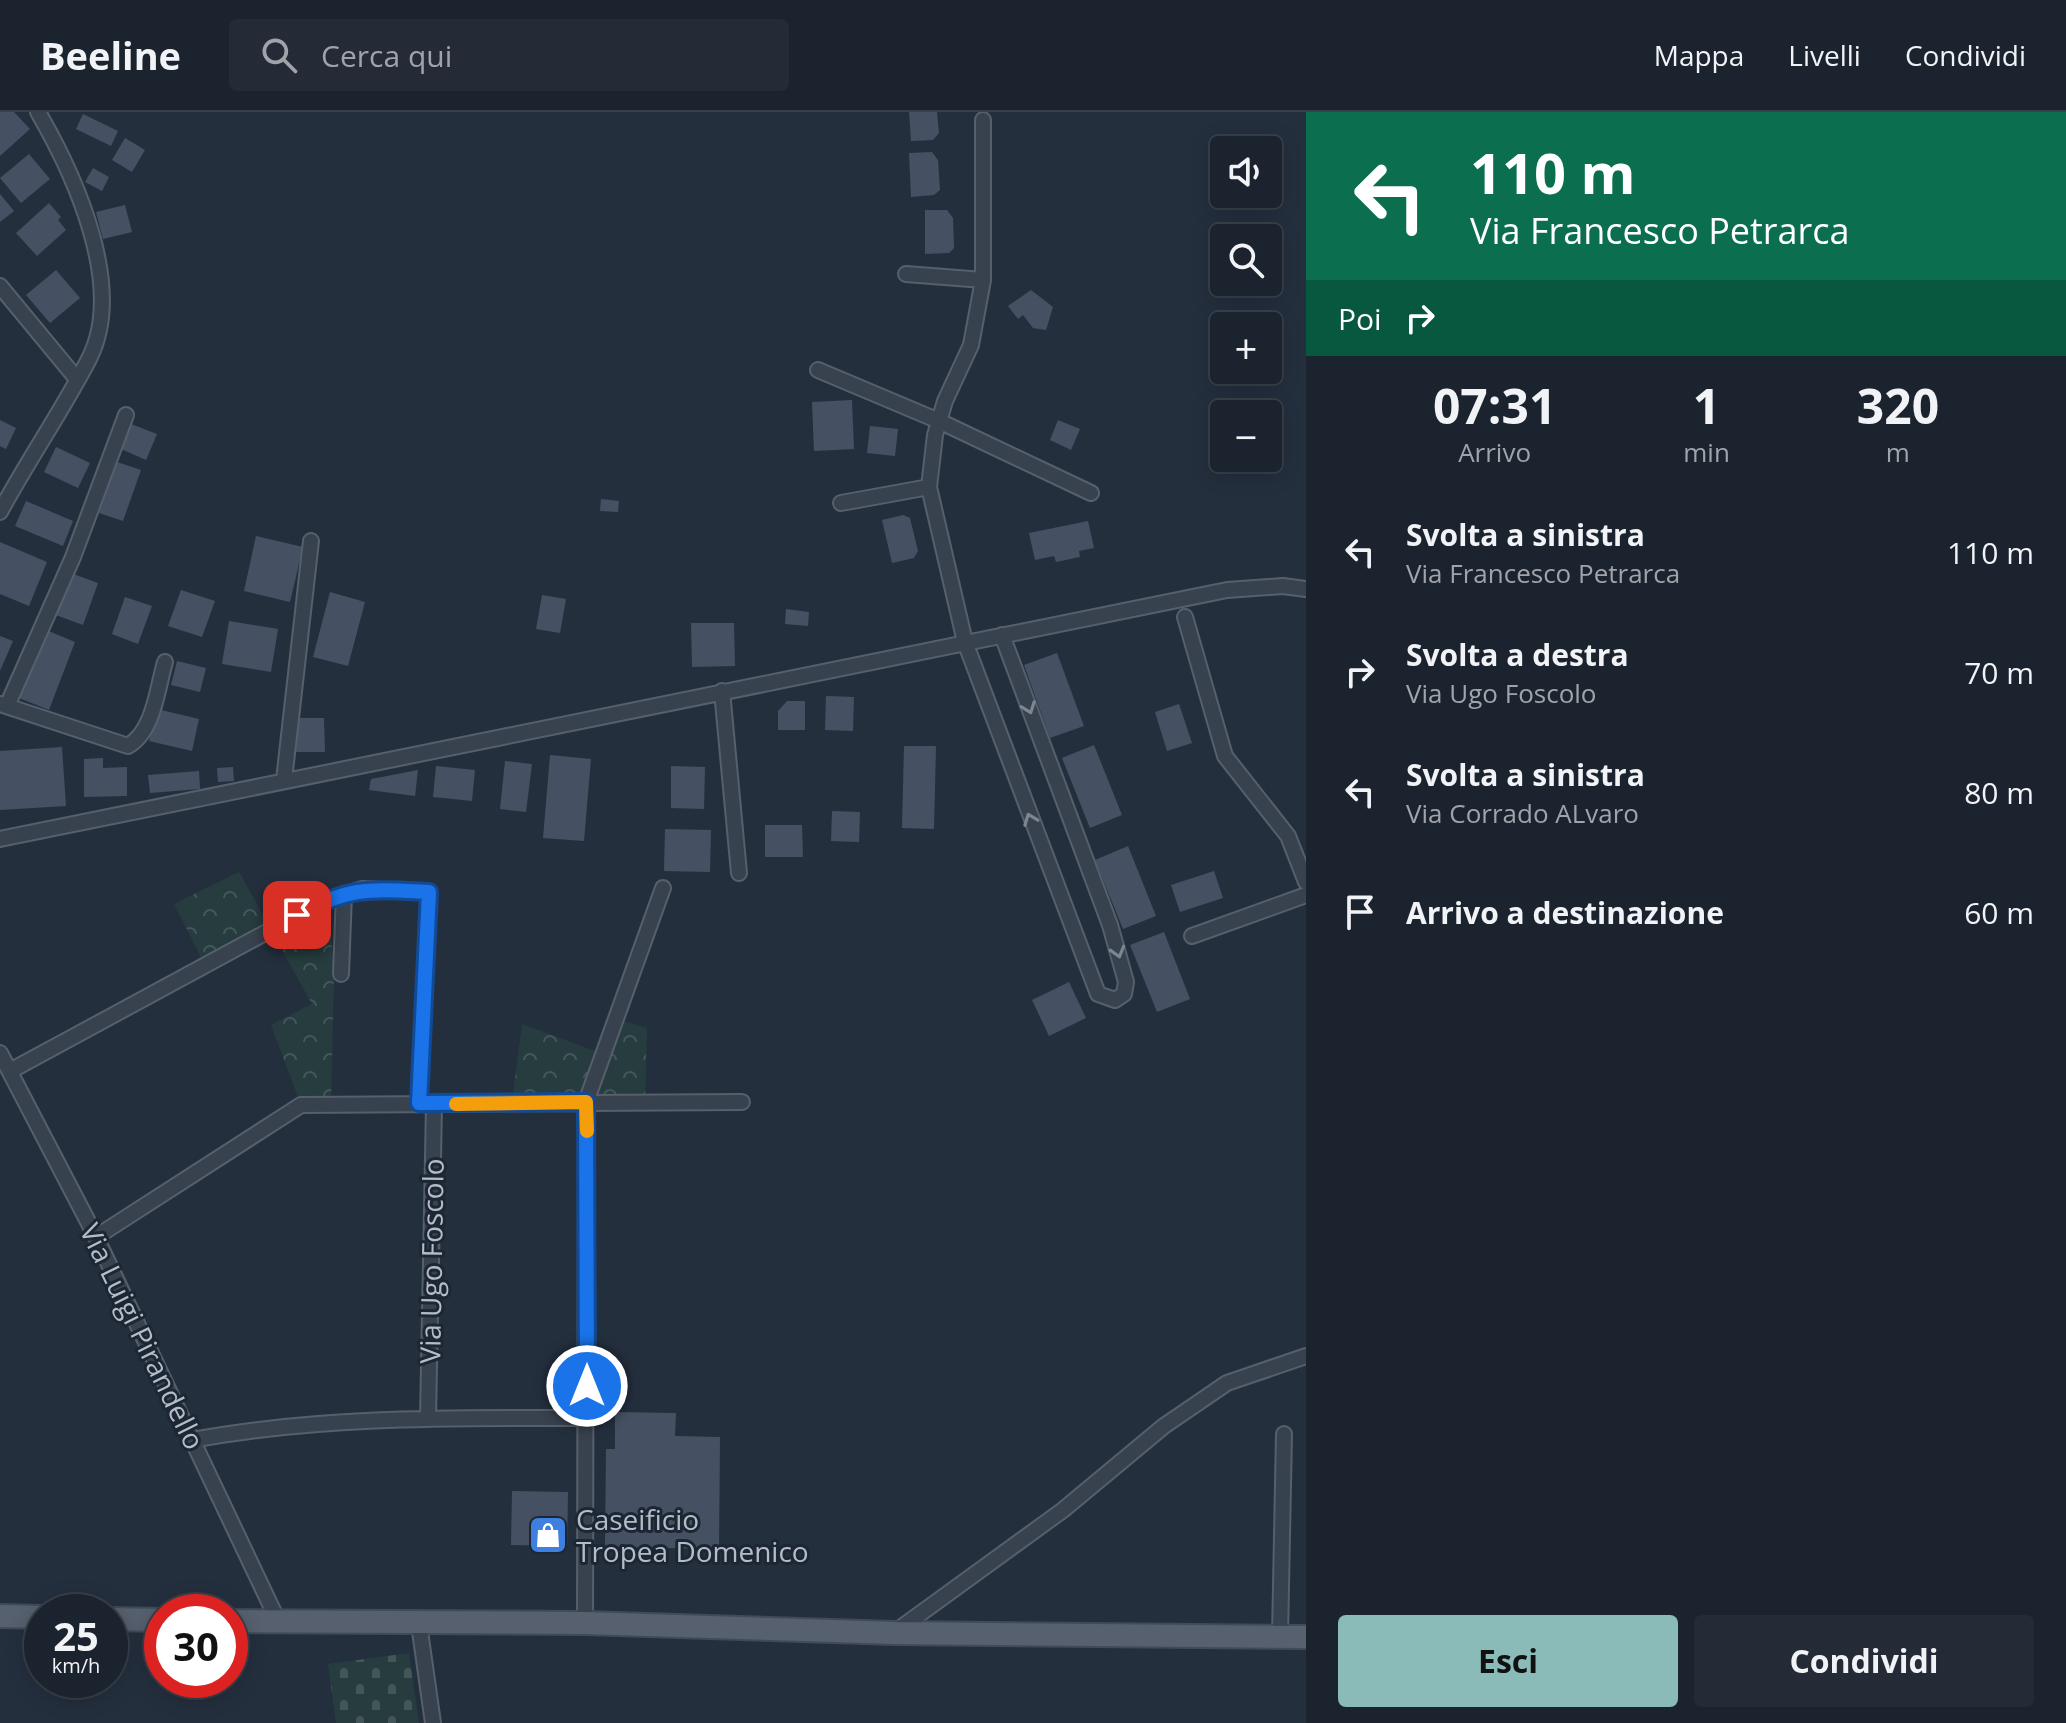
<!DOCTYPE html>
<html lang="it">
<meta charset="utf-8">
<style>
:root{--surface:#1b232e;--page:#242b36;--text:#f1f3f6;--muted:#a0a4aa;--line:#39404a;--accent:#8bbbb9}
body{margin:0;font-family:"Open Sans",sans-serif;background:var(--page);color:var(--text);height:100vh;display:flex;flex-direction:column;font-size:30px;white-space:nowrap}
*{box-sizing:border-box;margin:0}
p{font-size:26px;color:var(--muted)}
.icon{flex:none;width:44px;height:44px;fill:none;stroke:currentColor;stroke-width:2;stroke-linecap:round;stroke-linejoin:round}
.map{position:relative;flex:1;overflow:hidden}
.sheet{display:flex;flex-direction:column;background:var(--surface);width:760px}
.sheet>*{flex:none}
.banner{background:#0b6e4f;color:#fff;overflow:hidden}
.buttons{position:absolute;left:1210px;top:24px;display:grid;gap:16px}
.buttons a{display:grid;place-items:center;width:72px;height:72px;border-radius:8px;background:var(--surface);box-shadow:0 4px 20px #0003,0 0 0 2px var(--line);font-size:40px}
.speed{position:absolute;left:24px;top:1482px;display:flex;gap:16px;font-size:40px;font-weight:700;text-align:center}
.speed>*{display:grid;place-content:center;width:104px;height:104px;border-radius:50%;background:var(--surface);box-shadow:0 4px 20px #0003,0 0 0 2px var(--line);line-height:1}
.speed small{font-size:20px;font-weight:400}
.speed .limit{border:12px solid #d22;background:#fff;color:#111}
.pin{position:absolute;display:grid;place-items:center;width:68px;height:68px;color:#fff;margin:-34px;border-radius:16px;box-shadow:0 4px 12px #0006}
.me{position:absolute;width:88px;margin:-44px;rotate:0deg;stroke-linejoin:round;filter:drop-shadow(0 0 6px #0008)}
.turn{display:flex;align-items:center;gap:28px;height:168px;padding:0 32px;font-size:36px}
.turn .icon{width:104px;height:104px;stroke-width:2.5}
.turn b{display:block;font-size:56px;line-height:68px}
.then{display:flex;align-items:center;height:76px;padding:0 32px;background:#0003;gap:16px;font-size:30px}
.eta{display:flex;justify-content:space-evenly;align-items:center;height:136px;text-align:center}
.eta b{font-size:48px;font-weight:700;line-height:56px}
.action{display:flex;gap:16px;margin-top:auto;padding:16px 32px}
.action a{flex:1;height:92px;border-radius:8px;background:var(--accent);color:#111;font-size:32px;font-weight:700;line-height:92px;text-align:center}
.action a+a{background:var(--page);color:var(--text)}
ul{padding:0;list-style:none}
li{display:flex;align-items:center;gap:24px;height:120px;padding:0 32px}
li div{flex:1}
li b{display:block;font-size:30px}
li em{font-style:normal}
header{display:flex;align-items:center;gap:48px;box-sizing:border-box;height:112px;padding:0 40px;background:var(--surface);border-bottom:2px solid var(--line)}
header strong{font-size:38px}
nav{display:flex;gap:44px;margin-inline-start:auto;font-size:28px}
.search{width:560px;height:72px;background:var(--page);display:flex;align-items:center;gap:20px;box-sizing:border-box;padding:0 28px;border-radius:8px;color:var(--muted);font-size:30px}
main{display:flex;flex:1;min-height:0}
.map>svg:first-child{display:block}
.forest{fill:url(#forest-crowns)}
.cemetery{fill:url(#cemetery-stones)}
.building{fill:#455162}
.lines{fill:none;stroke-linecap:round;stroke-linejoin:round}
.street-casing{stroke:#565f6c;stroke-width:18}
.primary-casing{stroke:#414a57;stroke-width:26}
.street{stroke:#38414e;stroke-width:14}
.primary{stroke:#56606e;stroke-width:22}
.oneway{stroke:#7c8592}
.route-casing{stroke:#114b97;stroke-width:20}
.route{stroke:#1a73e8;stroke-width:14}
.slow{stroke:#f59e0b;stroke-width:14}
.labels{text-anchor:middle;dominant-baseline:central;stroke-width:6;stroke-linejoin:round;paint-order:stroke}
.street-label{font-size:28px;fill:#b4bcc9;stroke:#1d2633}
.poi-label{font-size:28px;fill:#b4bcc9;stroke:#1d2633;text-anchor:start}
</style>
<header>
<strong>Beeline</strong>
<div class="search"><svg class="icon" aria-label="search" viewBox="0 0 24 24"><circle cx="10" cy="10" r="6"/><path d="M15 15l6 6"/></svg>Cerca qui</div>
<nav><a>Mappa</a><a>Livelli</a><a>Condividi</a></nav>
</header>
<main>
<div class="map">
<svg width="1306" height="1611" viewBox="0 0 1306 1611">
<defs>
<pattern id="forest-crowns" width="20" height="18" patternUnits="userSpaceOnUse" patternTransform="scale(2)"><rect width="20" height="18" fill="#263c3f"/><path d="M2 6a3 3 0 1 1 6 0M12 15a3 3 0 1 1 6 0" fill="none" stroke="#435659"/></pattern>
<pattern id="cemetery-stones" width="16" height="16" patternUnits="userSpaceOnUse" patternTransform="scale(2)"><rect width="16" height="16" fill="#263c3f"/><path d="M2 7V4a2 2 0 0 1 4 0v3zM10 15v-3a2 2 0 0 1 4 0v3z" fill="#435659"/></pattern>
</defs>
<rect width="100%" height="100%" fill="#242f3e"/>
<!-- forest -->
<path class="forest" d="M239,760L271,817L329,794L334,862L331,991L301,993L271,913L312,892L271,818L205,853L174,792Z
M616,907L647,916L645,990H512L522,912L603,942Z"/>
<!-- cemetery -->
<path class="cemetery" d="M409,1541L419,1611H336L328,1552Z"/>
<!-- building -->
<path class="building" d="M0,0H14L30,17L0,44Z
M909,0H937L939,21L933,28L911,29Z
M83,2L118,19L111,34L76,17Z
M125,26L145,38L132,60L112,48Z
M932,40L938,48L940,78L934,83L911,85L909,41Z
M29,42L50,67L21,91L0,66Z
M93,56L109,65L102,79L85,70Z
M0,82L14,99L0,110Z
M49,91L61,105L58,108L66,118L37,144L16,121Z
M125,93L132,120L103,127L96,100Z
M925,98H947L953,106L954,136L949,141L925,142Z
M56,158L80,186L50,211L26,183Z
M1031,178L1053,195L1046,218L1033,216L1023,203L1018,207L1008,194Z
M852,288L854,337L814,339L812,290Z
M0,308L16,316L6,337L0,334Z
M1058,308L1080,317L1071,338L1050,328Z
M131,312L157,322L146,348L121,337Z
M870,314L898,317L895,344L867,341Z
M56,335L90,351L78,376L44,360Z
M117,350L141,358L123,409L99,401Z
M601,387L619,389L618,400L600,399Z
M26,389L73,409L63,434L15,414Z
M903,403L910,406L918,439L914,446L892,451L882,408Z
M1088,409L1094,436L1079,439L1080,445L1056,450L1054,444L1035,448L1029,421Z
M256,424L303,435L290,490L244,479Z
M0,430L47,450L29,494L0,482Z
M68,460L98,471L83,513L53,502Z
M181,478L215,489L202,525L168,514Z
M330,480L365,490L348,554L313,545Z
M542,483L566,487L560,521L536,517Z
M125,485L152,494L138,532L112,522Z
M786,497L809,500L808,514L785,512Z
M229,509L278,517L271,560L222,552Z
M691,511H734L735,554L692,555Z
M46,518L75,530L49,598L19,586Z
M0,524L13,529L0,559Z
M1057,541L1084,614L1050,626L1024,553Z
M177,549L206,556L200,580L171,573Z
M826,584L854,585L853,619L825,618Z
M787,589H805V618H778V599Z
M1179,592L1192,631L1167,639L1155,600Z
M157,597L199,607L192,639L149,629Z
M293,606H324L325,640H294Z
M1094,633L1122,703L1090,716L1062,646Z
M904,634H936L934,717L902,716Z
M62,635L66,694L0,698V639Z
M550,643L591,647L584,729L543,726Z
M103,646V656L127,655V684L84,685V647Z
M505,649L532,652L526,700L500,697Z
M436,654L475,658L472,689L433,685Z
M671,654L705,655L704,697L671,696Z
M233,655L234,669L218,670L217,656Z
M418,658L415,684L369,678L371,667Z
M199,659L200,677L150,681L148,663Z
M832,699L860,700L859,730L831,729Z
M765,713H802L803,745H765Z
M665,717L711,718L710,760L664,759Z
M1128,734L1156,804L1123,817L1095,748Z
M1214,759L1223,786L1180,800L1171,773Z
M1164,820L1190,887L1157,900L1130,833Z
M1069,870L1086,906L1049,924L1032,888Z
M615,1300L676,1301L675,1324L720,1325L719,1437L605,1435L606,1337H615Z
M512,1379L568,1380L567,1434L511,1433Z"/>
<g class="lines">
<!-- street casing -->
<g class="street-casing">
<path id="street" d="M983,8V168L971,233L945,289L935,323L929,375L965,530L1098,882L1115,888L1124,882L1126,870L1110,813L1002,523
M906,162L983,168
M0,174L76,266
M818,258L939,309L1091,381
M841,391L929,375
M0,400C28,348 62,299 89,247C126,175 75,64 38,0
M1185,505L1225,644L1288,724L1306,770
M722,579L739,761
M0,592L128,634C154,619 157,577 165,550
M7,594L73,445L126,303
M284,668L311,429
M0,727L1227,478L1283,474L1306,477
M1192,824L1306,783
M341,862L344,782
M0,941L96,1125L279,1511
M10,959L324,789L362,777L429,780L419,991
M96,1125L301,993L742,990
M428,1306L434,993
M192,1328C322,1304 455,1306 587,1306
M585,1511L586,990L663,776
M419,1512L433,1611
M895,1520L1063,1398L1164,1314L1227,1271L1306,1244
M1280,1525L1284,1322"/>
</g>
<!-- primary casing -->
<g class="primary-casing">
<path id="primary" d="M0,1504L42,1505
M110,1507L162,1508
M230,1509L585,1511L895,1521L1306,1525"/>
</g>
<!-- street -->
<use href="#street" class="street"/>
<!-- primary -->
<use href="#primary" class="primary"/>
</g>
<!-- one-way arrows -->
<defs><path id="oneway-chevron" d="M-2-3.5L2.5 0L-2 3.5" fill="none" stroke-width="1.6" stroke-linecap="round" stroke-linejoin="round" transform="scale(2)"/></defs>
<g class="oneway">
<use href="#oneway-chevron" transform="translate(1029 596) rotate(70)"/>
<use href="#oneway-chevron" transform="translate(1030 707) rotate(-111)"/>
<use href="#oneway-chevron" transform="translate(1118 840) rotate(74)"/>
</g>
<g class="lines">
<!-- route casing -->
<g class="route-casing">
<path id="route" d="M297,803C351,774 370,777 429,780L419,991L586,990L587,1274"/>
</g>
<!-- route -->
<use href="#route" class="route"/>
<!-- slow -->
<path class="slow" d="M456,992L586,990L587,1019"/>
</g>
<!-- icons -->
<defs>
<g id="shop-square" transform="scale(2)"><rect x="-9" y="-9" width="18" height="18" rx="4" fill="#3f7fe0" stroke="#1d2633"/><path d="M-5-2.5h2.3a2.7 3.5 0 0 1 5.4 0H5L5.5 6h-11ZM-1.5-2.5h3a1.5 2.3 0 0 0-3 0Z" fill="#fff"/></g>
</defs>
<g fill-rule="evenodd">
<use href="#shop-square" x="548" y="1423"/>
</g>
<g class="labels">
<!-- street labels -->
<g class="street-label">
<text transform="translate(431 1149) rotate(-89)">Via Ugo Foscolo</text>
<text transform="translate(143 1224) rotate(64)">Via Luigi Pirandello</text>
</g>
<!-- poi labels -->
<g class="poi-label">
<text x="576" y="1407">Caseificio<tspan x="576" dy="32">Tropea Domenico</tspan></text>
</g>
</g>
</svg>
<div class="buttons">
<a><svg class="icon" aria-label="sound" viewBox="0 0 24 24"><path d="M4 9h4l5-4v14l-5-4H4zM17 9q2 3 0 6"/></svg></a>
<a><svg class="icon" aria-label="search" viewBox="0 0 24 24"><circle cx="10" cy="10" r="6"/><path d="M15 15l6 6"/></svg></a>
<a>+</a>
<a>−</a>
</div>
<div class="speed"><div>25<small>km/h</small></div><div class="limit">30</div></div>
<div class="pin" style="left:297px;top:803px;background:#d93025"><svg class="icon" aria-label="arrive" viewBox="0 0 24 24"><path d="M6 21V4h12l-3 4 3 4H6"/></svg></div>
<svg class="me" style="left:587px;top:1274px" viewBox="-20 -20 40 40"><circle r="17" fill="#1a73e8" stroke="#fff" stroke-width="3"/><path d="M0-11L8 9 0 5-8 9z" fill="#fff"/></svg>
</div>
<section class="sheet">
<div class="banner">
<div class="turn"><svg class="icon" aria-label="left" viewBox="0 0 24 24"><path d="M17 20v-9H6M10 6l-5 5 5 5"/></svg><div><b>110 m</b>Via Francesco Petrarca</div></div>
<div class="then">Poi<svg class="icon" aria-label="right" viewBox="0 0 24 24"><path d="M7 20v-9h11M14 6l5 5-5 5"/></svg></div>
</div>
<div class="eta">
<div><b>07:31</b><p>Arrivo</p></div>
<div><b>1</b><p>min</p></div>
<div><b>320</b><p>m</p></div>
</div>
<ul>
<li><svg class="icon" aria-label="left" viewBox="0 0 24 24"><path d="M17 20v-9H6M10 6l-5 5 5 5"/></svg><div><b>Svolta a sinistra</b><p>Via Francesco Petrarca</p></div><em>110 m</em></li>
<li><svg class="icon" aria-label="right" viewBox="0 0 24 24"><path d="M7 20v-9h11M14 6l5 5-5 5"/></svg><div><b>Svolta a destra</b><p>Via Ugo Foscolo</p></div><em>70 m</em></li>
<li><svg class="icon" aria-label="left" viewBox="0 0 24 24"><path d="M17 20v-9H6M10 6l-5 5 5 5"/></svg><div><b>Svolta a sinistra</b><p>Via Corrado ALvaro</p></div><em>80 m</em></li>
<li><svg class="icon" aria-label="arrive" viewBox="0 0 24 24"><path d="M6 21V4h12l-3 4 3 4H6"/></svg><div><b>Arrivo a destinazione</b></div><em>60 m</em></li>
</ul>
<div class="action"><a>Esci</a><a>Condividi</a></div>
</section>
</main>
